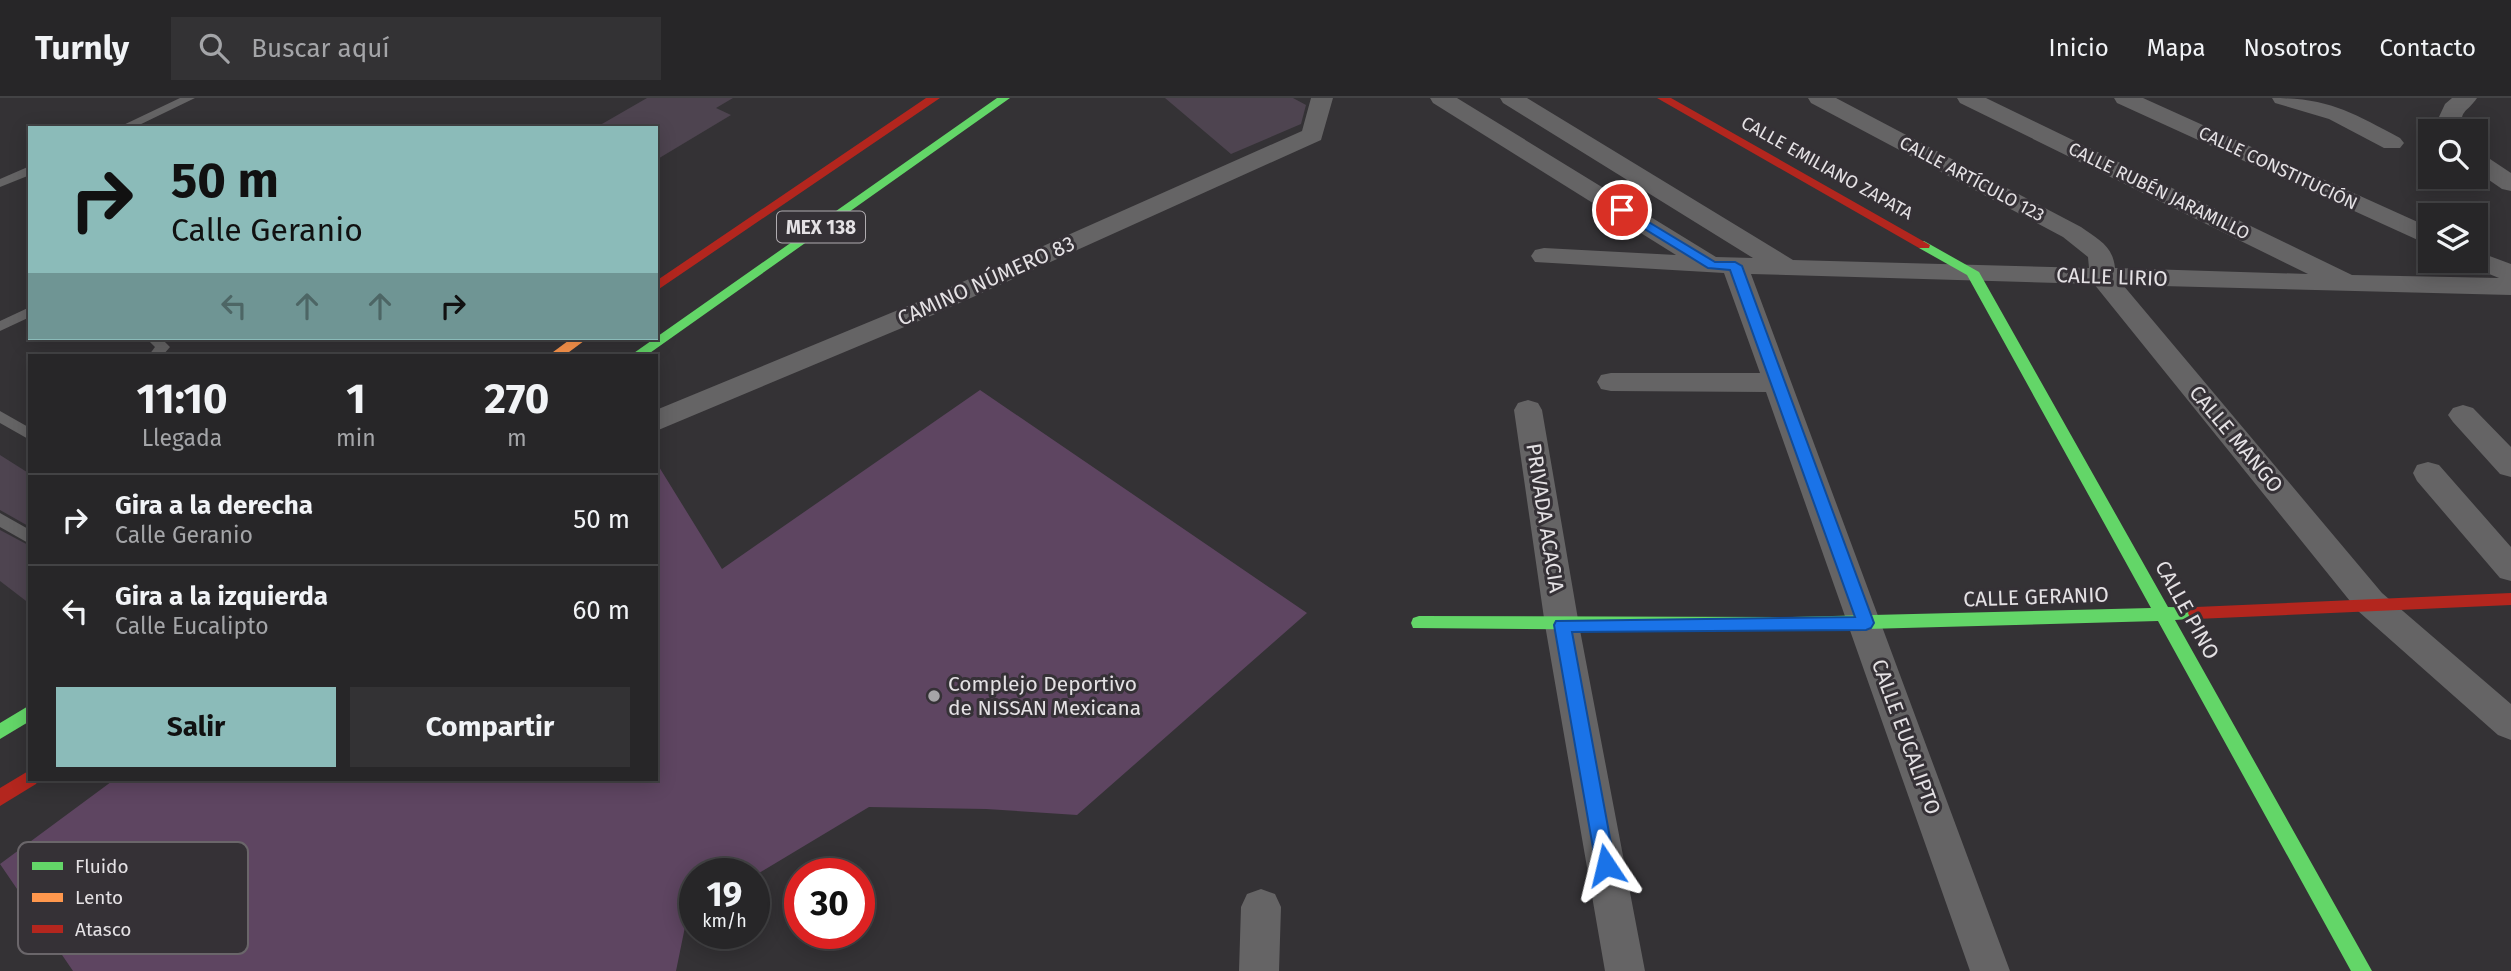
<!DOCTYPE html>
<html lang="es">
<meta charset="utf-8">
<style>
:root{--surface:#272628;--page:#333234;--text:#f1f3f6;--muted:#a4a5a8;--line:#434345;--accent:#8bbbb9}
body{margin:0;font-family:"Fira Sans",sans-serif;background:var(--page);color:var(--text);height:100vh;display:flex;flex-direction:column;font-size:26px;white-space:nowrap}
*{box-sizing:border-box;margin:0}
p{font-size:23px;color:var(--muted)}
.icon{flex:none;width:38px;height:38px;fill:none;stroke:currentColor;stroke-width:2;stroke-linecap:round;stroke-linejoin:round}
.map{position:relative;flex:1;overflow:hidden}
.details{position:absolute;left:28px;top:256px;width:630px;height:427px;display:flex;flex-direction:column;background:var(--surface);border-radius:0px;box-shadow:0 4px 18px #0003,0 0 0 2px var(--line)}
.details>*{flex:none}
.hud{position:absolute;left:28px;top:28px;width:630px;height:214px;border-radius:0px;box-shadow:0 4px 18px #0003,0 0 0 2px var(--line);background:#8bbbb9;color:#111;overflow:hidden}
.controls{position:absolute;left:2418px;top:21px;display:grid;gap:14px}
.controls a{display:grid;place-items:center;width:70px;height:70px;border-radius:0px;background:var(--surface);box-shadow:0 4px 18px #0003,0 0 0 2px var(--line);font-size:35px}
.speed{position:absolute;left:679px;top:760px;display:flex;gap:14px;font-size:35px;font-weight:700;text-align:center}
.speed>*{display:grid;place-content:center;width:91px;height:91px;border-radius:50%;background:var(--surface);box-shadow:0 4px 18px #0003,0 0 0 2px var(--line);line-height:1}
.speed small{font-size:18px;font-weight:400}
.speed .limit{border:10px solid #d22;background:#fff;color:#111}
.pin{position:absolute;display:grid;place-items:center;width:60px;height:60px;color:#fff;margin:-30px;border:4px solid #fff;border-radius:50%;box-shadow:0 2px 7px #0007}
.me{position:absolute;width:77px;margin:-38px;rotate:350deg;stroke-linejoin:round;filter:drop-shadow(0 0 5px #0008)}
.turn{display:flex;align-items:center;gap:24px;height:147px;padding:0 28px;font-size:32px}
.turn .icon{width:91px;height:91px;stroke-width:2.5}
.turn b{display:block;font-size:49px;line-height:60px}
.lanes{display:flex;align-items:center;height:66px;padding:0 28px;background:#0003;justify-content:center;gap:35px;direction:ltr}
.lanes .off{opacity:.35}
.eta{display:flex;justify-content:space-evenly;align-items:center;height:119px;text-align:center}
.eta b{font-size:42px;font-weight:700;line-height:49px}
.cta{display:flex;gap:14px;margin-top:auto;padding:14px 28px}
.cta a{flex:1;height:80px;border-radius:0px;background:var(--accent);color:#111;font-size:28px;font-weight:700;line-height:80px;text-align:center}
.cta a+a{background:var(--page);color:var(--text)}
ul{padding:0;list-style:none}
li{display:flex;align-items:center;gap:21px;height:91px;padding:0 28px;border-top:2px solid var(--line)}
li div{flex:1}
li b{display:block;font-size:26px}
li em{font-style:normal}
header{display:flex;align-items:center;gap:42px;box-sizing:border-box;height:98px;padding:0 35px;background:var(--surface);border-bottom:2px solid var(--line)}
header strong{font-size:33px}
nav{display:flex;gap:38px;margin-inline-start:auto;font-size:24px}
.search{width:490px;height:63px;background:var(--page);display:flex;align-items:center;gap:18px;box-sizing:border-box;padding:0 24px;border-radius:0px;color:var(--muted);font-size:26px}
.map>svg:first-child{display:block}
.green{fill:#5e4561}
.building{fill:#4e4450}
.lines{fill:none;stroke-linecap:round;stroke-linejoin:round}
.lane{fill:#656465;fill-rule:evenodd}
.street{fill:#656465;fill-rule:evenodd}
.fast{fill:#63d668;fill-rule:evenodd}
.slow{fill:#ff974d;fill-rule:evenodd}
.jam{fill:#b3261e;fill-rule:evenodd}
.route{fill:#1a73e8;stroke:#114b97;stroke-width:2}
.poi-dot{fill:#a6a4a7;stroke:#353136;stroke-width:2.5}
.labels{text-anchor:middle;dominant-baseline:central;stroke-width:6;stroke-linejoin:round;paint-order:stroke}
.far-street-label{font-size:18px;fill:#e4e1e4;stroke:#353136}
.shield{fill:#353136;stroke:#b0acb0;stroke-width:2}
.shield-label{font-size:19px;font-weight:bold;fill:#e4e1e4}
.street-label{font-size:21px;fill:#e4e1e4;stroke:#353136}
.poi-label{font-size:21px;fill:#e4e1e4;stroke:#353136;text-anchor:start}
.key{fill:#353136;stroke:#6a666a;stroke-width:2}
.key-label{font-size:19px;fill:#e4e1e4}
</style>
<header>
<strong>Turnly</strong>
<div class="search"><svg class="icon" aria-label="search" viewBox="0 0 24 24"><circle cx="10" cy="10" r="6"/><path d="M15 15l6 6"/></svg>Buscar aquí</div>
<nav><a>Inicio</a><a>Mapa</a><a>Nosotros</a><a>Contacto</a></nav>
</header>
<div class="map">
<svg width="2511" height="873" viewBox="0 0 2511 873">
<rect width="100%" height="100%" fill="#343235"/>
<!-- green -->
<path class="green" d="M980,292L1307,515L1077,717L986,711L869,709L754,778V775H695V814L687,819L676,873H73L0,766L115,681H656V364L722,471Z"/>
<!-- building -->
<path class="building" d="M647,0H733L716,10L731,17L656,62V30H595Z
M1165,0H1293L1306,7L1301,26L1231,56Z
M0,357L30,376V429L0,412Z
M0,432L30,448V506L0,483Z"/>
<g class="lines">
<!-- lane -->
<path class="lane" d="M180,0H195L133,30H117Z
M30,68V77L0,89V81Z
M30,209V219L0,233V223Z
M146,240H161L170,249L163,257H149L155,249Z
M0,313L30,330V342L0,325Z
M0,415L30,432V446L0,429Z"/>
<!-- street -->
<path class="street" d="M1311,0H1333L1321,42L933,217L656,333V312L915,205L1302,33Z
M1430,0H1457L1716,159L1753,160L1503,5L1500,0H1527L1793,162L2089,170L2088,159L2063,139L1811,5L1808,0H1836L2081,129C2098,141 2113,148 2115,170L2308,176L1960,5L1957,0H1986L2352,177L2499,180L2467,167L2464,163H2476V153L2511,166V197L2123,187L2382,495L2511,606V642L2498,637L2358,513L2094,186L1751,176L2010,873H1970L1766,294L1611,293L1601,291L1597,284L1601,277L1611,275H1760L1724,175L1535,164L1531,158L1535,152L1544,150L1676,157L1433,5Z
M2114,0H2143L2431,130V148L2117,5Z
M2272,0C2329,0 2351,14 2400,40L2404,45L2400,50H2384L2329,21L2275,5Z
M2452,0H2477C2466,16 2458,12 2464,33H2441L2438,21L2445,6Z
M2476,55L2484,57L2511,75V93L2502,91L2476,73Z
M1528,302L1538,305L1542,312L1579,527L1645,873H1605L1545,527L1514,312L1518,305Z
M2463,307L2473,310L2511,349V379L2500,376L2453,324L2448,317L2453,310Z
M2428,364L2439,367L2511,449V483L2500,480L2417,383L2413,375L2417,367Z
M1261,791L1275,796L1281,809L1279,873H1239L1241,809L1247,796Z"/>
<!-- fast -->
<path class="fast" d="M997,0H1010L647,257H631Z
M1924,143L1979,174L2168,509L2202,510L2204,515L2202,520L2175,522L2372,873H2351L2158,523L1792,533L1413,530L1411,525L1413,520L1419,518L1792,519L2151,510L1967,177L1919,150V144Z
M30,607V623L0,641V625Z"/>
<!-- slow -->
<path class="slow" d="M572,240H588L565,257H549Z"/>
<!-- jam -->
<path class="jam" d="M926,0H940L656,193V183Z
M1657,0H1671L1930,147L1929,150H1919Z
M2511,495V507L2196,521L2190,520L2188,515L2190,510L2196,509Z
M30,672V681H39L36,686L0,708V690Z"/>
</g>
<!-- route -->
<path class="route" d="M1622,108L1715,164H1735L1742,168L1874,525L1871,530L1866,532L1572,534L1615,767L1613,773L1606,775L1599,773L1596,767L1554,527L1556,523L1855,519L1730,172L1708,170L1617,114V109Z"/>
<!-- markers -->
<circle class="poi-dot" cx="934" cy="598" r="7"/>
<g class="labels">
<!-- far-street labels -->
<g class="far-street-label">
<text transform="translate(1827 70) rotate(29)">CALLE EMILIANO ZAPATA</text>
<text transform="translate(2278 70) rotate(25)">CALLE CONSTITUCIÓN</text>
<text transform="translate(1972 81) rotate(28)">CALLE ARTÍCULO 123</text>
<text transform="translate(2159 93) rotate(26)">CALLE RUBÉN JARAMILLO</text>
</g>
<!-- shield labels -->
<rect class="shield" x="777" y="113.5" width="88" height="31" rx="5"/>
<g class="shield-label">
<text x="821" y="129">MEX 138</text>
</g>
<!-- street labels -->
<g class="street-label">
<text transform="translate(2112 179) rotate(2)">CALLE LIRIO</text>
<text transform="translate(986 183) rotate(-24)">CAMINO NÚMERO 83</text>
<text transform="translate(2236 341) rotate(50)">CALLE MANGO</text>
<text transform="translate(1545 420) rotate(81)">PRIVADA ACACIA</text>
<text transform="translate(2036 499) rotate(-2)">CALLE GERANIO</text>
<text transform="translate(2187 512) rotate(61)">CALLE PINO</text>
<text transform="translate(1906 639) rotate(70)">CALLE EUCALIPTO</text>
</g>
<!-- poi labels -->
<g class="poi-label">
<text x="948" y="586">Complejo Deportivo<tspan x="948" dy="24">de NISSAN Mexicana</tspan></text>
</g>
</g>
<!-- legend -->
<rect x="18" y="744" width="230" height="112" rx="10" class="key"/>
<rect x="32" y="764" width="31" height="8" fill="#63d668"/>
<rect x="32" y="795" width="31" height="9" fill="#ff974d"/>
<rect x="32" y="827" width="31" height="8" fill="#b3261e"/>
<g class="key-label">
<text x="75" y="775">Fluido</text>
<text x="75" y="806">Lento</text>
<text x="75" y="838">Atasco</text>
</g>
</svg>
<div class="controls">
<a><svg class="icon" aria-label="search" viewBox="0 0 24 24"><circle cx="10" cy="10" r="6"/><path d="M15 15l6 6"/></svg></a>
<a><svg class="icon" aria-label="layers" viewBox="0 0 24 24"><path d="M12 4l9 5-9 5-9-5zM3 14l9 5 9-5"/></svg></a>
</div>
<div class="speed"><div>19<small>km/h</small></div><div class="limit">30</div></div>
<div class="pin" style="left:1622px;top:112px;background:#d93025"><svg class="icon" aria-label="arrive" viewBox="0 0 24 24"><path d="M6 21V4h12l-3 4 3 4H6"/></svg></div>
<svg class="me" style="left:1606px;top:767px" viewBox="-20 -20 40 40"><path d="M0-17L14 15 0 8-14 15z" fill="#1a73e8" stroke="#fff" stroke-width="4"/></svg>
<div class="hud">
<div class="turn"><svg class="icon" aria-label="right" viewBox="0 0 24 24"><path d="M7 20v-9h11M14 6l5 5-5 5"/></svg><div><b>50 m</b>Calle Geranio</div></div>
<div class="lanes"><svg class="icon off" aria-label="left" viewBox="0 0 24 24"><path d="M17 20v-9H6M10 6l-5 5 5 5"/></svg><svg class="icon off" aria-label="ahead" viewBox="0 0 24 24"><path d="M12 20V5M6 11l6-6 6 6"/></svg><svg class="icon off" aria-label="ahead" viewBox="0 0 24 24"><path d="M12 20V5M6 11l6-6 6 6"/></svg><svg class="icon" aria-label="right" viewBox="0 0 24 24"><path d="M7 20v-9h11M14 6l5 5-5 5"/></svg></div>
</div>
<section class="details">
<div class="eta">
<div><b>11:10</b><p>Llegada</p></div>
<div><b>1</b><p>min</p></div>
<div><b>270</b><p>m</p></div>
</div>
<ul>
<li><svg class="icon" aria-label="right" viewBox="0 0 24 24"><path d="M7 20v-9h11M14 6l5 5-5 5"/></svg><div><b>Gira a la derecha</b><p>Calle Geranio</p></div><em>50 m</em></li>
<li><svg class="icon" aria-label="left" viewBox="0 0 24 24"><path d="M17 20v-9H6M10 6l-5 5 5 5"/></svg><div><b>Gira a la izquierda</b><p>Calle Eucalipto</p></div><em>60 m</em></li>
</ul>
<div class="cta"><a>Salir</a><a>Compartir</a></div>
</section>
</div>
